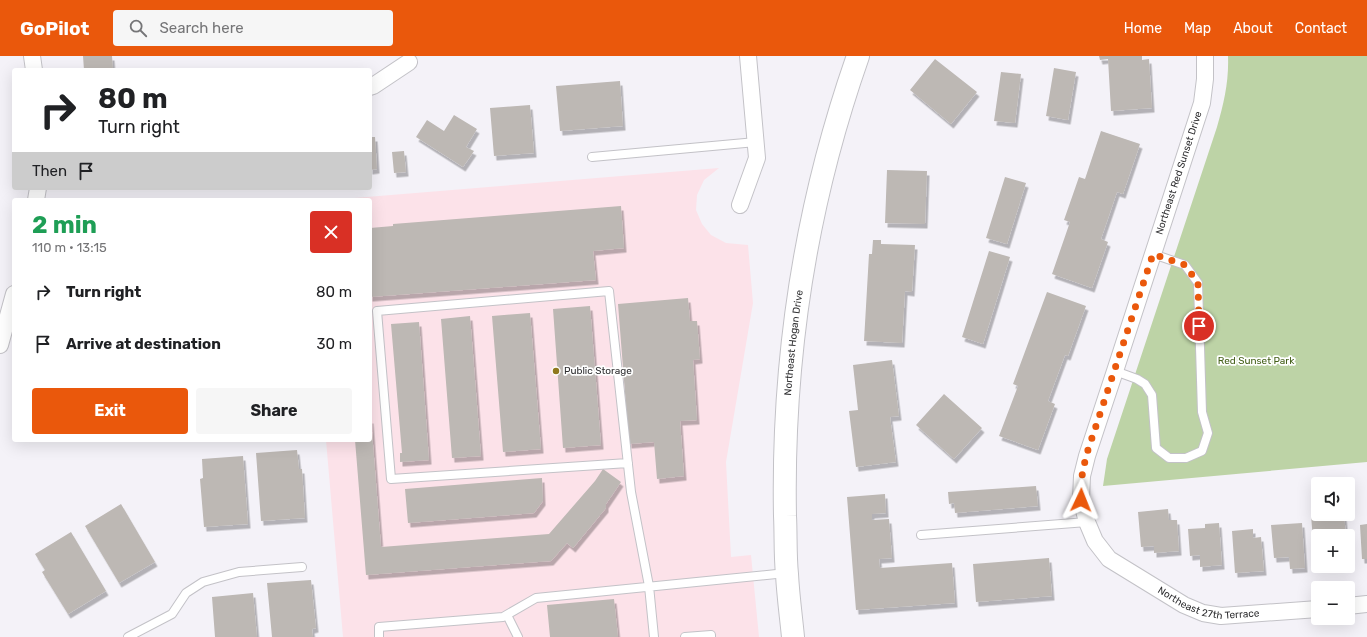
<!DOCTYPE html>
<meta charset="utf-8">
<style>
:root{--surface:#fff;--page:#f6f6f6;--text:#202124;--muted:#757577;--accent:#ea580c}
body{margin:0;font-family:Rubik,sans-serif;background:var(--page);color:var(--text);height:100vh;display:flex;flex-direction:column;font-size:15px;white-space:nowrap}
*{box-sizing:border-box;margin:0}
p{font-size:13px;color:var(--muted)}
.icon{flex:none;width:22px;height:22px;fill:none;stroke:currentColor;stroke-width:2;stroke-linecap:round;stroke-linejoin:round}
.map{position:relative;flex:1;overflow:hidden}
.sheet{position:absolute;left:12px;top:142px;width:360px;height:244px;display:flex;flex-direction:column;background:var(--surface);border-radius:4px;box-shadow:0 4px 16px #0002}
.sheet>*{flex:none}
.hud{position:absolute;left:12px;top:12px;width:360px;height:122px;border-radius:4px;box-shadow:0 4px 16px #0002;background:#fff;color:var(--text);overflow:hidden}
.controls{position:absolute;left:1311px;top:421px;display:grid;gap:8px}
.controls a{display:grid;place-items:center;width:44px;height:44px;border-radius:4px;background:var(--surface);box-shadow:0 4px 16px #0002;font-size:20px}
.pin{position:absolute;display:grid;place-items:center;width:34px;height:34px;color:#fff;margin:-17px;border:2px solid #fff;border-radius:50%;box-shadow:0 1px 4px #0007}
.me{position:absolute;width:44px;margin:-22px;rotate:2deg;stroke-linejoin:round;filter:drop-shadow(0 0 3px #0008)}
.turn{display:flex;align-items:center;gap:14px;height:84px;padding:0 20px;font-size:18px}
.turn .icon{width:52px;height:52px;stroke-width:2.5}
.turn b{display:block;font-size:28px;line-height:34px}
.then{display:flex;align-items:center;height:38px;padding:0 20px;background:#0003;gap:8px;font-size:15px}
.round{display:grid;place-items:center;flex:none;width:42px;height:42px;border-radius:4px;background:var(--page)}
.overview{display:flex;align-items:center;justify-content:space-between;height:68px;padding:0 20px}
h1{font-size:24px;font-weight:700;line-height:30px;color:#1e9e55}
.cta{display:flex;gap:8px;margin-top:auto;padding:8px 20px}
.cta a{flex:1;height:46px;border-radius:4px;background:var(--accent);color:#fff;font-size:16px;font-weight:700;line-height:46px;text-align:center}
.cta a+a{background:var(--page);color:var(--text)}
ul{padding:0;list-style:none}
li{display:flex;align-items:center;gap:12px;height:52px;padding:0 20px}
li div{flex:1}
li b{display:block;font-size:15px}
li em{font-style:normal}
header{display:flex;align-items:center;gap:24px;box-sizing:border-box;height:56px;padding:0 20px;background:var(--accent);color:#fff}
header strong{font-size:19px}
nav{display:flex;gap:22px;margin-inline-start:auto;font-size:14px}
.search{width:280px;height:36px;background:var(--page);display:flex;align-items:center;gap:10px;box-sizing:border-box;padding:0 14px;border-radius:4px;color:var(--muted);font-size:15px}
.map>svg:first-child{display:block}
.commercial{fill:#fce2e9}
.green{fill:#bdd3a6}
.building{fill:#bdb8b4;filter:url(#shadow)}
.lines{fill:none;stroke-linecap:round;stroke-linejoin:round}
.service-casing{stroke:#c3c2c7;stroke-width:10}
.minor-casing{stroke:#c3c2c7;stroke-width:18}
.trunk-casing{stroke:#c3c2c7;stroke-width:24}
.service{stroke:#fff;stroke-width:8}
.minor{stroke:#fff;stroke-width:16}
.trunk{stroke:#fff;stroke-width:22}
.route{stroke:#ea580c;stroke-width:7;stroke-dasharray:0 12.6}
.poi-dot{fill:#8f781d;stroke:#fff;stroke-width:1.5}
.labels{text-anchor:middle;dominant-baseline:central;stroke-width:3.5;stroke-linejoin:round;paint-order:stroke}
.street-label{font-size:10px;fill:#2e2e30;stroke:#fff}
.park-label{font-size:10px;fill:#435f18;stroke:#fff}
.poi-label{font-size:10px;fill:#2e2e30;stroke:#fff;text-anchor:start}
</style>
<header>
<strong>GoPilot</strong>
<div class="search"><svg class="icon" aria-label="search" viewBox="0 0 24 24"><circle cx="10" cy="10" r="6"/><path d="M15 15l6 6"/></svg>Search here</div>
<nav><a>Home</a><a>Map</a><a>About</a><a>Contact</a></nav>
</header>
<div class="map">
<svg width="1367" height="581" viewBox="0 0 1367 581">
<defs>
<filter id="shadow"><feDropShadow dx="2.5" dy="4.5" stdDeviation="0" flood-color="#0004"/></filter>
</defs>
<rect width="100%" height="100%" fill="#f4f2f8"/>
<!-- commercial -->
<path class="commercial" d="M719,112L704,124L697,139L696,154L702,168L711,179L726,187L748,189L753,247L726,406L731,501L751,499L759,581H343L326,384H370V144H330Z"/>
<!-- green -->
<path class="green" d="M1228,0H1367V406L1103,430L1107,403L1217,71C1224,47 1229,25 1228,0Z"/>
<!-- building -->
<path class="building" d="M83,0H112L113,13L84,14Z
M1099,0H1142V4L1149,3L1152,52L1111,55L1108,3L1100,4Z
M935,3L977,36L951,68L910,34Z
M1054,12L1076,16L1068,64L1046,60Z
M1001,16L1021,18L1015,67L994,65Z
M620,25L623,70L560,75L556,30Z
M530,49L534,97L494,100L490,52Z
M454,59L477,73L466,91L474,95L463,111L416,81L427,64L444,75Z
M1101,75L1140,88L1123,138L1117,136L1101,183L1108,186L1092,232L1052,218L1070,166L1064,164L1079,121L1085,123Z
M370,81H375L377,113L370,114Z
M404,95L406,116L394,117L392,96Z
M887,114L927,115L925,168L885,167Z
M1005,121L1026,127L1007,188L986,182Z
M621,150L624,192L593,195L596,224L370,241V172L393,170V168Z
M873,184H881V188L915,189L912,236L905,235L902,287L864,285L869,198H872Z
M989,195L1010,201L983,288L962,281Z
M1047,236L1086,250L1068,300L1065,299L1048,345L1055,348L1038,394L999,380L1018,330L1013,328Z
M688,242L690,265H697L700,303L693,304L697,364L680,365L684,420L657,423L654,386L629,388L618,248Z
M590,250L601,389L563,392L553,253Z
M530,257L541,393L503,396L492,260Z
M470,260L481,400L452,402L441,263Z
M419,266L429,404L400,406V397H402L391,268Z
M892,304L899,360L890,361L896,406L856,411L849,355L858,354L853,309Z
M944,338L982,372L954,403L916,369Z
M370,363H371L381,491L549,478L595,425L603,413L621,426L606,448V452L573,492L567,487L551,505L366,519L355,384H370Z
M297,394L299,413H302L305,462L261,465L256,397Z
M243,400L248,468L204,471L200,423L203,422L202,403Z
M542,422L543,445L534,457L408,467L405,433Z
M1036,430L1038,450L955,457L954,447L949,448L948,436Z
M885,438L886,457L872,458V464L889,463L892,502L879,503L880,512L952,507L955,547L856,554L847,441Z
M121,448L155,506L119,527L85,470Z
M1168,453L1169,464H1177L1179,495L1154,497V490L1141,491L1138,456Z
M1321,458H1344L1346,480H1318V496L1314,497L1311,459Z
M1219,467L1222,509L1200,511V499L1190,500L1188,473L1205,472V468Z
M1302,467L1305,512L1290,513L1289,501L1274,502L1271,469Z
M1367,468V503H1362L1360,469Z
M1253,473V482L1261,481L1264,515L1235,517L1232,475Z
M71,476L106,535L68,558L42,516L45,514L35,498Z
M1049,502L1052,540L976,546L973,508Z
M311,524L316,572L312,573L313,581H272L267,527Z
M253,537L257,581H215L212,541Z
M614,543L618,581H550L547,549Z"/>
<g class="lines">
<!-- service casing -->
<g class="service-casing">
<path id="service" d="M592,101L756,86
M1115,315L1137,323L1145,328L1152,339L1156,392L1169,402H1186L1202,395L1208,377L1202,356L1198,227L1185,209L1153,198
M628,407L391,423L377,255L609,235L631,436L649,530L654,581
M921,479L1087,466
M507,559L518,581
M128,581L172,558L186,537L203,526L239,516L302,511
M379,581V571L503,561L536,542L786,517
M685,581L711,579V581"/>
</g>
<!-- minor casing -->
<g class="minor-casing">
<g id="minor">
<path d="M32,0L34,14"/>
<path id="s1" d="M1205,0V23L1202,47L1115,315L1087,400L1082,420L1081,443L1087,466L1095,485L1109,503L1184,549L1203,557L1221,560L1318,553"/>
<path d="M370,31L373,30L409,6"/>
<path d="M36,144L38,132"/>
<path d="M740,149L757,102L748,0"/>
<path d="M0,289L14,238"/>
<path d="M1348,550L1367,548"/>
</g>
</g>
<!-- trunk casing -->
<g class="trunk-casing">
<g id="trunk">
<path id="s2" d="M793,581C791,560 788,539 787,518C785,499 786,479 785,460C782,304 806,148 858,0"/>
</g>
</g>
<!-- service -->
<use href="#service" class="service"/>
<!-- minor -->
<use href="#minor" class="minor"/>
<!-- trunk -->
<use href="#trunk" class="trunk"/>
</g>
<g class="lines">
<!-- route -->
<path class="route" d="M1081,444L1082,420L1086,400L1153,198L1185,209L1198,227L1199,270"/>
</g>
<!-- markers -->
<circle class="poi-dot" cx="556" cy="315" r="4"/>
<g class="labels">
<!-- street labels -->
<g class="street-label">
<text transform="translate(1179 117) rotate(-72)">Northeast Red Sunset Drive</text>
<text stroke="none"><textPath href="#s2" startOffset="295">Northeast Hogan Drive</textPath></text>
<text stroke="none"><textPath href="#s1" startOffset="641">Northeast 27th Terrace</textPath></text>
</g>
<!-- park labels -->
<g class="park-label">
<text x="1256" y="305">Red Sunset Park</text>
</g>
<!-- poi labels -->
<g class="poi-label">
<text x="564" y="315">Public Storage</text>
</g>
</g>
</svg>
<div class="controls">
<a><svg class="icon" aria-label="sound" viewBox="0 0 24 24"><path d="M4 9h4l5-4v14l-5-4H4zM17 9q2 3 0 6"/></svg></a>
<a>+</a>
<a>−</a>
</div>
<div class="pin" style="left:1199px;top:270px;background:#d93025"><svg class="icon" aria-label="arrive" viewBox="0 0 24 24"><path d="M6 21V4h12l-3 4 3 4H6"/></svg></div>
<svg class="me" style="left:1081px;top:444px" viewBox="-20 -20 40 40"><path d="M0-17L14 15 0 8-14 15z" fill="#ea580c" stroke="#fff" stroke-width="4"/></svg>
<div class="hud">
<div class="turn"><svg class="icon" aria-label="right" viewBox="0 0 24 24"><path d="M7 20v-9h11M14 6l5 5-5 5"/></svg><div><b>80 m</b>Turn right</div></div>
<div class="then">Then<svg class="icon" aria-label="arrive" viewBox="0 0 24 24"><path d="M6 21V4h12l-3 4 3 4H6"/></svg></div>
</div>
<section class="sheet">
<div class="overview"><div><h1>2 min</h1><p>110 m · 13:15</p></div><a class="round" style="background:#d93025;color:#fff"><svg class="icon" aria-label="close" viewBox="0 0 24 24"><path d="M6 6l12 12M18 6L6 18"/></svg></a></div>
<ul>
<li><svg class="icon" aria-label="right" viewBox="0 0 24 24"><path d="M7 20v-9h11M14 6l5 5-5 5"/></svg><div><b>Turn right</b></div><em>80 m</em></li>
<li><svg class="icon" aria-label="arrive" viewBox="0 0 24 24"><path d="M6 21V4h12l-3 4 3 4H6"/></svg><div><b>Arrive at destination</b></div><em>30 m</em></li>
</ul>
<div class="cta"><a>Exit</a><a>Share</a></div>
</section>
</div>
